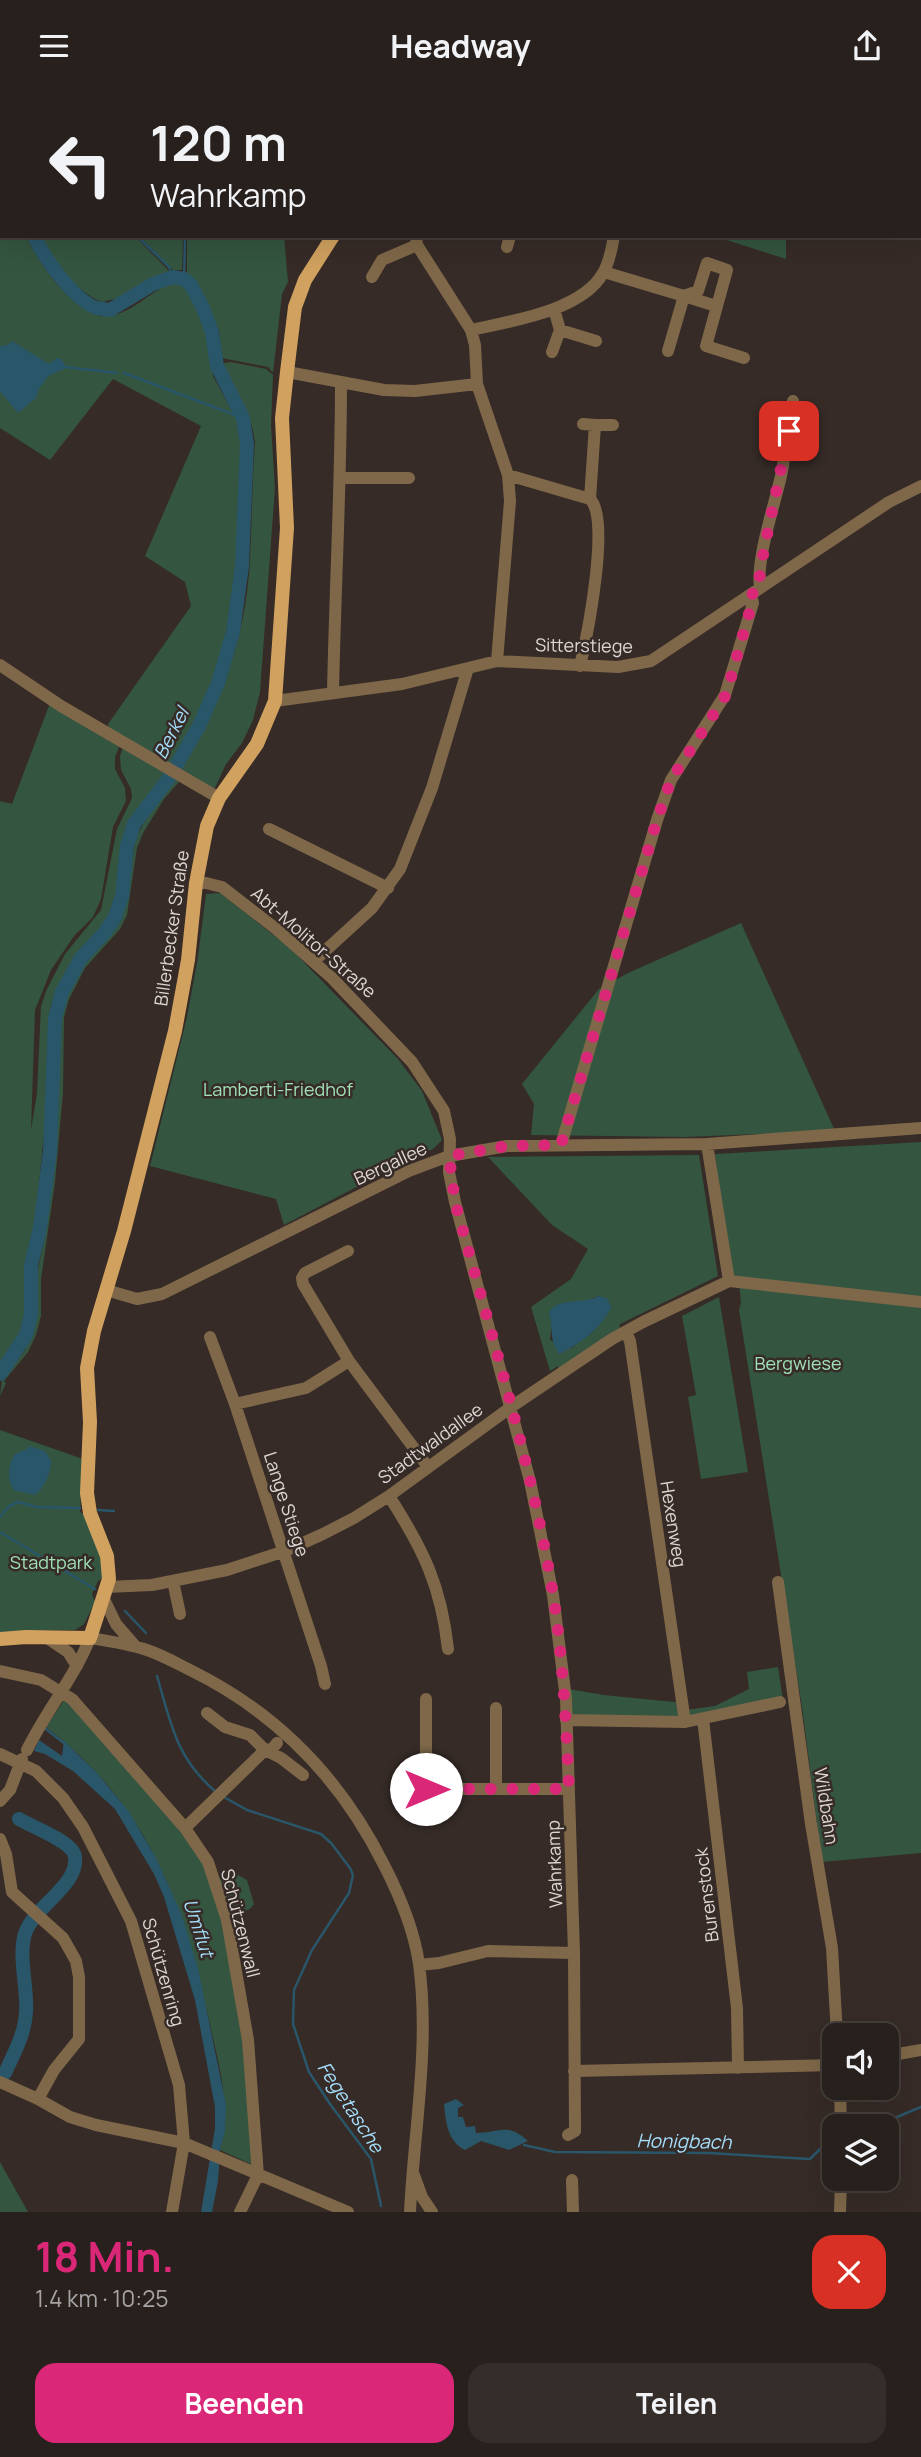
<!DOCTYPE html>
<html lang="de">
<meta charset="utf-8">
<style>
:root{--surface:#28201d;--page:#342d2a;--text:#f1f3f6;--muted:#a5a3a4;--line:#443e3b;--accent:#db2777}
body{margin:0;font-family:Manrope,sans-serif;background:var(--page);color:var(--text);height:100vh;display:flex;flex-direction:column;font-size:26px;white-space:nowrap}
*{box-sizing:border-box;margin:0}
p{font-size:23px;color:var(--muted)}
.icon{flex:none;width:38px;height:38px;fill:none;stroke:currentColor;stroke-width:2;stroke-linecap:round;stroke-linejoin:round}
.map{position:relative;height:2121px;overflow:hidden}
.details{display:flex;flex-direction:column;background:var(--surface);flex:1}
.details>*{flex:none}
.hud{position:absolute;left:0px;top:0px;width:922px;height:147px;box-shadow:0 7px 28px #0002,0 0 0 2px var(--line);background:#28201d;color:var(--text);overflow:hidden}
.controls{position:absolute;left:822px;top:1932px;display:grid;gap:14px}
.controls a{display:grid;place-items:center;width:77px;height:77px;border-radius:14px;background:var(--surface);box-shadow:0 7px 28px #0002,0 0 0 2px var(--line);font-size:35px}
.pin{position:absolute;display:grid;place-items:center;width:60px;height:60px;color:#fff;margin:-30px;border-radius:14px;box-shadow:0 4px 10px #0006}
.me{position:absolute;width:77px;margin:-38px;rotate:90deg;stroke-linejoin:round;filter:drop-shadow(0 0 5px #0008)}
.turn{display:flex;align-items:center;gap:24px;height:147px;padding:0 35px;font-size:32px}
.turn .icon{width:91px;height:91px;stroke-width:2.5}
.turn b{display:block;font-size:49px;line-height:60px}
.round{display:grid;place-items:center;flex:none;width:74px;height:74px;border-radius:21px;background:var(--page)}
.overview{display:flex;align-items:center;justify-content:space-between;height:119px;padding:0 35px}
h1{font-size:42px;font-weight:700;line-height:52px;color:var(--accent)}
.cta{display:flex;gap:14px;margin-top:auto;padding:14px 35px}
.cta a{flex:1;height:80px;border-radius:21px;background:var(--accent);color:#fff;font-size:28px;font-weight:700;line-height:80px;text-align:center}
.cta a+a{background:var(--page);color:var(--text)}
header{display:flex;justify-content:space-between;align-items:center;height:91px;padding:0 35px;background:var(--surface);font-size:32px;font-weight:700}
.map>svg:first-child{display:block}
.green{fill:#345540;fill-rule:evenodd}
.water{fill:#2a566a}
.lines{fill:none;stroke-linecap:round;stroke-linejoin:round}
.stream{stroke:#2a566a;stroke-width:2.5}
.river{stroke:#2a566a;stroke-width:14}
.minor{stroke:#7f6849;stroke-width:12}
.major{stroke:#d0a15f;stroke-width:14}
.route{stroke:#db2777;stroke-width:12;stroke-dasharray:0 21.6}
.labels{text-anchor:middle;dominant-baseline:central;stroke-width:5;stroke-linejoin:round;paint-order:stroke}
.street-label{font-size:18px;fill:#ded6d4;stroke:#362b27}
.park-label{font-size:18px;fill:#a0e1b7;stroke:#362b27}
.water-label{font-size:19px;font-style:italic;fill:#a3ddfa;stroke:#362b27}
</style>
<header><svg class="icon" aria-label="menu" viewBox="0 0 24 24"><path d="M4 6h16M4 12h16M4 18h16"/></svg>Headway<svg class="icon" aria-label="share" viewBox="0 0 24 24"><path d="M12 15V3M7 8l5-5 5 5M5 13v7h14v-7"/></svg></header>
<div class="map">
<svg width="921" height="2121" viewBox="0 0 921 2121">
<rect width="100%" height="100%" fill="#362b27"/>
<!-- green -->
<path class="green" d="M0,111L2,145H26C38,171 77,230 110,225C134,221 151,199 173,192H180L187,196L204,235L210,257L213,285L238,331L241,353L236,482L223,557L214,590L198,628L171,674L109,638L108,633L191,515L185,491L145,465L201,335L113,288L50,369L0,337Z
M40,145H135L169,180L123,206L102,211C76,201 52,170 40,145Z
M139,145H183L182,179H173Z
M187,145H284L288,191L282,203L273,282L268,276L222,267L219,239L201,203L187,182Z
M786,145V168L717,146V145Z
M231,271L266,278L273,284L271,334L275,397L260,601L253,629L242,652L226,673L215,697L212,698L180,679C221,616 246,545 250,469C252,430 252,391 255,351C251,316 233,302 223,272Z
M50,612L120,654L115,666V678L125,697L126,710L113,736L101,808L93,826L74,845L51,879L35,919L31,1039L37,1002L41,915L47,898L65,863L101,819L117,738L132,707L131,698L121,679L120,665L123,656L166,681L130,730L122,758L115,806L107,829L73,868L51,914L48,939V1001L41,1073L33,1143L26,1176V1222L21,1245L0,1272V710L12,713Z
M175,686L180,690L164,708L143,742L137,757L127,824L120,838L85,877L69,908L64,926L63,1002L55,1091L41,1188V1225L36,1244L28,1261L4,1290L6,1292L0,1305L2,1290L25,1259L36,1223V1187L45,1145L56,1042L62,917L82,875L116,835L123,823L136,746L150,720Z
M220,802L290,857L398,968L422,1000L442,1049L433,1058L385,1081L284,1134L276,1108L150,1075L187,926L198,866L206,803Z
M741,832L835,1040L686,1046L531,1044L534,1013L522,993L599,898L628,882Z
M921,1051V1209L731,1185L715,1063Z
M699,1064L718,1185L620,1233L619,1241L558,1281V1275L550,1280L531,1216L571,1188L588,1158L552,1134L488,1066ZM599,1205L595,1239L571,1257L550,1249L552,1231L549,1222L571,1211L581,1212Z
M739,1193L921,1215V1762L822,1771L802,1616L739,1219L741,1211Z
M719,1206L748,1381L701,1388L688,1306L696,1304L682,1225Z
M0,1339L83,1368L80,1421C100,1431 100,1467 103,1487L98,1490L92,1503L95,1511L84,1533L75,1539H31L0,1542Z
M778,1576L783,1609L705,1626H568V1598L604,1604L684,1612L686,1619L715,1615L749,1598L747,1581Z
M66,1606L188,1744L221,1809L244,1949L253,2074L220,2059C231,2017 220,1979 211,1938C184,1814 150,1716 46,1636Z
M238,1784L247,1789L254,1813L250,1818L230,1826L218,1786Z
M0,2071L28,2121H0Z"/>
<!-- water -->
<path class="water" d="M12,250L49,273L57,267L61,268L65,274L64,278L48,285L39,298L36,307L18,322L0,300V255L8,254Z
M599,1205L608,1208L611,1217C600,1238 580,1253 559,1263C548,1245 554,1239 549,1222C556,1206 582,1214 599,1205Z
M29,1355L45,1360L51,1370C51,1381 44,1398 35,1404L14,1399C6,1387 8,1374 15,1363L27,1358Z
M39,1649L62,1665L64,1650L97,1682L129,1721L156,1767L181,1822L198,1877L226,2014L225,2040L220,2059L218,2090L212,2121H201L215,2037V2016L195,1909L164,1806L154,1783L115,1718L73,1680L45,1663L34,1660Z
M456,2008L464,2014L458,2017V2026H463L466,2036L475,2035L476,2042C499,2042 508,2031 528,2050L509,2059L481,2050L465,2059C447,2050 446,2031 444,2013Z"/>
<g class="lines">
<!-- stream -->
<path class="stream" d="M174,2V0
M0,25L2,26
M137,145L169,176L173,186
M184,188L185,145
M65,276L117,282
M124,282L243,327
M98,1419L114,1420
M0,1426L9,1415L18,1411L37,1416L80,1417
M0,1441L95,1498
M125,1520L146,1542
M157,1585C171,1633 176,1667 216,1701
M46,1638L65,1653
M222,1705L247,1719L321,1743L331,1752L350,1777L353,1784L349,1802L312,1859L294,1899L293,1933L309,1981L330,2013L371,2068L381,2115
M868,2035L883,2032L921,2016
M524,2054L555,2061L709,2062L810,2068L835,2043"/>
<!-- river -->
<path class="river" d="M0,105L2,106
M0,1283L26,1244L31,1223V1174L40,1137L50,1060L55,927L62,901L81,867L105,841L115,826L122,805L127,755L134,733L169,687L199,635L218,592L233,541L242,475L247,353L243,327L217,275L212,241L203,217L191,194L184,188L173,186L153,193L110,219C105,218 99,218 94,216C72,206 44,167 34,145
M5,1982C14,1962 25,1943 26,1921C28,1897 17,1862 26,1840C36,1815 79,1793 75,1766C74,1751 32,1736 19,1728"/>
<!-- minor -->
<path class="minor" d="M550,0L553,2
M491,2L492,0
M679,2V0
M752,2V0
M416,145L417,154L471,239C511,230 582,220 603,182C609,172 612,157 614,145
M507,156L510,145
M604,181L684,205L668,260
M372,186L382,169L417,154
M716,215L684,205L698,200L707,172L727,179L706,255L744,267
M471,239L475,254L477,293L508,384L510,410L497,570
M560,239L596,250
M552,261L560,239L554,218
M287,281L384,299L415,300L477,293
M583,333L595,334L590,408
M595,334H613
M508,384L590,408C611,427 587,546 580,575
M341,387H409
M760,497C756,468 774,416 781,385C786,361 788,335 793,310
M0,574L61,615L219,707
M333,602C335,499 341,395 341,292
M275,610L402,593L497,570L618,576L651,570L889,411L921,395
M269,738L388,797
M196,792H206L222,796L275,837L332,887L412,971L444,1020L450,1048L449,1081L455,1111L530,1390L553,1504L566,1608L574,1862L575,2040L568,2044
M314,870L372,817L400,778L432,697L468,577
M707,1053L729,1190
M561,1054L657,729L671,689L725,604L753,512L751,504
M348,1160L305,1182L302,1187L303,1193L349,1270L428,1376
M106,1199L137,1208L162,1203L409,1080L449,1065L507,1055L707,1053L921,1037
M626,1241L630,1250L685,1631
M210,1246L235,1313L321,1575L325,1593
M235,1313L306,1297L349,1270
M389,1405C423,1458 441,1494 448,1558
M173,1490L180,1523
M778,1491L811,1733L832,1857L837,1944
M107,1496L152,1494L227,1479L285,1460L323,1443L354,1427L389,1405L511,1316L612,1248L643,1231L729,1190L921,1211
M104,1508L116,1533L135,1555
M46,1546L68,1561L77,1575
M0,1580L41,1589L72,1608L185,1737L208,1771L227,1829L248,1949L258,2084L240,2121
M426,1608V1698H569
M496,1617V1698
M207,1622L225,1636L250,1644L265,1659L281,1667L303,1684
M703,1628L737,1917L738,1977
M566,1629L685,1631L780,1611
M27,1659C46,1620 74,1587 90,1547C109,1550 129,1553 147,1559C162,1564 176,1572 190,1579C276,1621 341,1688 384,1774C400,1805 414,1838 419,1873C430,1955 414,2039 410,2121
M0,1663L36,1680L63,1707L83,1736L131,1830L179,1994L184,2052L172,2121
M0,1710L10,1699L22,1668
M185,1737L265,1659L272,1658L277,1652
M0,1748L6,1763L12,1801L63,1847L76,1870L79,1886V1948L54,1979L38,2008
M419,1874L439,1872L488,1860L574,1862
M887,1965L921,1959
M574,1980L835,1974
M0,1991L38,2008L70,2026L96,2034L184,2052L348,2121
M840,1997L841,2035
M414,2084L422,2106L432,2121
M572,2089L573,2121
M840,2121L841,2088"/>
<!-- major -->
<path class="major" d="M427,2L428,0
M0,1548L26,1546L90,1547L109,1488L107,1465L90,1422L87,1402L90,1331L87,1277L94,1240L124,1140L175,940L188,869L196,792L207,735L219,707L257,653L275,610L287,437L282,327L287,281L295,216L305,189L333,145"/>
</g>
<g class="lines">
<!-- route -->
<path class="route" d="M426,1698H569C566,1632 563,1568 553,1503C531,1370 490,1240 455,1111L449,1065L507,1055L561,1054L657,729L671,689L726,604L752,512L751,504L760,497L759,489L764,458L789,340"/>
</g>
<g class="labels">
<!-- street labels -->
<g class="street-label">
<text transform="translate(584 554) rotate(1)">Sitterstiege</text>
<text transform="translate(171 837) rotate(-82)">Billerbecker Straße</text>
<text transform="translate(314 851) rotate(41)">Abt-Molitor-Straße</text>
<text transform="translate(390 1072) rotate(-25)">Bergallee</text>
<text transform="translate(430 1352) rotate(-36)">Stadtwaldallee</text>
<text transform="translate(287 1413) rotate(72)">Lange Stiege</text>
<text transform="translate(674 1433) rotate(81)">Hexenweg</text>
<text transform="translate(827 1715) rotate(81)">Wildbahn</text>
<text transform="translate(554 1773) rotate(-92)">Wahrkamp</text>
<text transform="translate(706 1804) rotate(-97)">Burenstock</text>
<text transform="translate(241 1832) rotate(76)">Schützenwall</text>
<text transform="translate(164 1881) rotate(74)">Schützenring</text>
</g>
<!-- park labels -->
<g class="park-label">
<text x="278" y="998">Lamberti-Friedhof</text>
<text x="798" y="1272">Bergwiese</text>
<text x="51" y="1471">Stadtpark</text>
</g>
<!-- water labels -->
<g class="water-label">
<text transform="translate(171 642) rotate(-63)">Berkel</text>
<text transform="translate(199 1837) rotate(72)">Umflut</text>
<text transform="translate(351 2016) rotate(57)">Fegetasche</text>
<text transform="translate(684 2050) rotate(1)">Honigbach</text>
</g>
</g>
</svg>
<div class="controls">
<a><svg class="icon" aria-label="sound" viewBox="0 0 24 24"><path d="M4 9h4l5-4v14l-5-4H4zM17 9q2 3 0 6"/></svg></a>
<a><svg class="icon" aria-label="layers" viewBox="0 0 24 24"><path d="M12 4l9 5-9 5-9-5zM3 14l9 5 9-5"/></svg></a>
</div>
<div class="pin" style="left:789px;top:340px;background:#d93025"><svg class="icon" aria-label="arrive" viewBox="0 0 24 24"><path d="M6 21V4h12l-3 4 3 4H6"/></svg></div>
<svg class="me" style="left:426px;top:1698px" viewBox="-20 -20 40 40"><circle r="19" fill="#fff"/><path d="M0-13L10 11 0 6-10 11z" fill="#db2777"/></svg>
<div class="hud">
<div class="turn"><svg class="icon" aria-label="left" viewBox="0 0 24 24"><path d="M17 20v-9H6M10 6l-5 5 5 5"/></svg><div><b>120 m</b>Wahrkamp</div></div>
</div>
</div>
<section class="details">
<div class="overview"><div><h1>18 Min.</h1><p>1.4 km · 10:25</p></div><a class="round" style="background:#d93025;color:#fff"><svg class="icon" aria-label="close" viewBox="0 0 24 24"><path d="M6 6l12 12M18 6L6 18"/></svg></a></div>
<div class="cta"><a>Beenden</a><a>Teilen</a></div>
</section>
